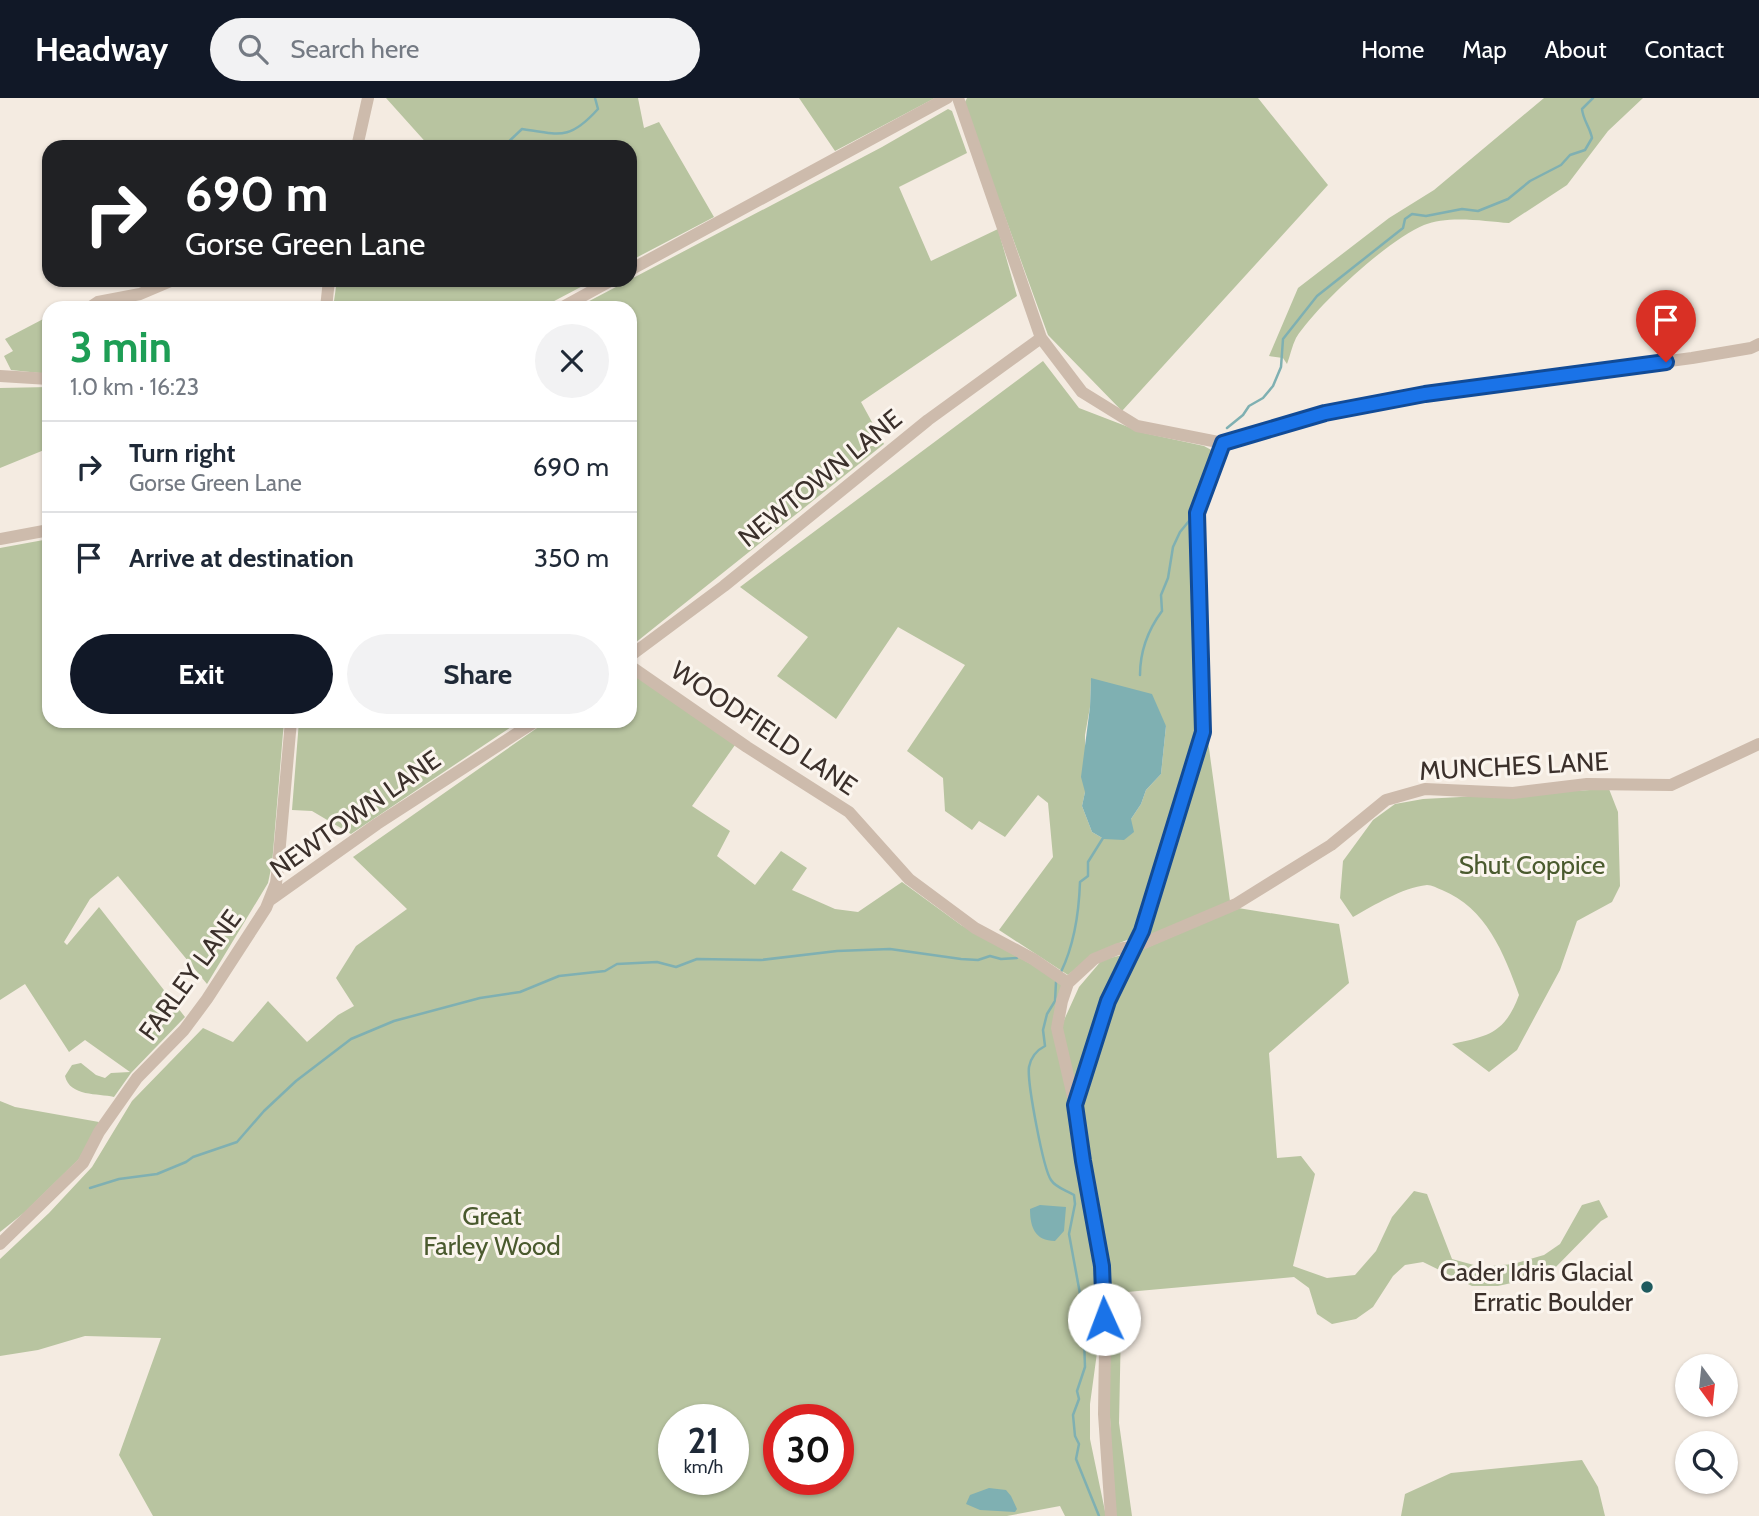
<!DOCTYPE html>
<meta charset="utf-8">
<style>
:root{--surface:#fff;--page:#f2f2f3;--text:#1f2937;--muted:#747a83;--line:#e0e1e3;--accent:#111827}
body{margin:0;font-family:Cabin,sans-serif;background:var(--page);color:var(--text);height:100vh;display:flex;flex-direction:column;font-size:26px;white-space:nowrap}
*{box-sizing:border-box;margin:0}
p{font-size:23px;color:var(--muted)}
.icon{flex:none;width:38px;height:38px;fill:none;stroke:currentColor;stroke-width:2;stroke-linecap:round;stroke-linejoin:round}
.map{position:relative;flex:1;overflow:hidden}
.drawer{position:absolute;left:42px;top:203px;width:595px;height:427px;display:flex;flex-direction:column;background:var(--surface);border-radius:21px;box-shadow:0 2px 5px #0004}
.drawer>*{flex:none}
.banner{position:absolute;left:42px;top:42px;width:595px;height:147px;border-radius:21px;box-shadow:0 2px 5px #0004;background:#202124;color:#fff;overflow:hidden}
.needle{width:46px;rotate:165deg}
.tools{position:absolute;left:1675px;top:1256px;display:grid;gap:14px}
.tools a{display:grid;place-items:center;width:63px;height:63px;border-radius:50%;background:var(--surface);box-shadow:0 2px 5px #0004;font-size:35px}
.speed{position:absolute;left:658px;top:1306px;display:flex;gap:14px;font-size:35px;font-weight:700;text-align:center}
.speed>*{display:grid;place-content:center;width:91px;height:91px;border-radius:50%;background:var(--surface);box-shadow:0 2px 5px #0004;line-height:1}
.speed small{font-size:18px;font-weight:400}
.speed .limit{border:10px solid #d22;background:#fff;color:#111}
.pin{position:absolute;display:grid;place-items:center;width:60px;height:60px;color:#fff;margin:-72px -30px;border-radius:50% 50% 50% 0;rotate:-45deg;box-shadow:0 0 7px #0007}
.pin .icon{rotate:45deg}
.me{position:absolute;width:77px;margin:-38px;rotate:358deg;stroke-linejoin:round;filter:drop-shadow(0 0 5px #0008)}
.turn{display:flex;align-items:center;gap:24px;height:147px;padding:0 28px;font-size:32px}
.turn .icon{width:91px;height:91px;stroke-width:2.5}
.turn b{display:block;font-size:49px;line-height:60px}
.round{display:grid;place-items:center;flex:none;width:74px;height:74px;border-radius:37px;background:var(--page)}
.headline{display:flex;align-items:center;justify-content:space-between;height:119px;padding:0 28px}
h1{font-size:42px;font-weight:800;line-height:52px;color:#1e9e55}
.primary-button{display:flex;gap:14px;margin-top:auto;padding:14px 28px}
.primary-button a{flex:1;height:80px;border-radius:42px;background:var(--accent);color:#fff;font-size:28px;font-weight:800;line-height:80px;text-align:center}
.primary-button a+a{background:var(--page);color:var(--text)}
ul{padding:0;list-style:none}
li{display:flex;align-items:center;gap:21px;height:91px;padding:0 28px;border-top:2px solid var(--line)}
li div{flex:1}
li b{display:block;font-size:26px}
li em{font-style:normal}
header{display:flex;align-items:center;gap:42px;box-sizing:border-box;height:98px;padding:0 35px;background:var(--accent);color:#fff}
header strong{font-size:33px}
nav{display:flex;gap:38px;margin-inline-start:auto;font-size:24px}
.search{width:490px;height:63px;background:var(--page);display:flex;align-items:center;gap:18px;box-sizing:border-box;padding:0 24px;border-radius:38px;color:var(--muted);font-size:26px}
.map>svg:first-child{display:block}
.green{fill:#b8c4a0;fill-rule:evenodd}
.water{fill:#7fb0b2}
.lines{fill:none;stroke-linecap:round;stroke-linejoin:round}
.stream{stroke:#7fb0b2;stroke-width:2.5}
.minor{stroke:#cdbbac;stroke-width:12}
.route-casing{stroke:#114b97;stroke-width:18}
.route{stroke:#1a73e8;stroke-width:12}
.poi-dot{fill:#1f5a5e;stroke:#fbf5ee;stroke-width:2.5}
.labels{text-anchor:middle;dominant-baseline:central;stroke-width:6;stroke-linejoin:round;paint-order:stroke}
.street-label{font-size:26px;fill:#3b302b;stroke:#fbf5ee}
.park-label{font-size:26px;fill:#4a5a2e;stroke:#fbf5ee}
.poi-label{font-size:26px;fill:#3b302b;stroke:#fbf5ee;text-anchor:end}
</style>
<header>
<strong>Headway</strong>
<div class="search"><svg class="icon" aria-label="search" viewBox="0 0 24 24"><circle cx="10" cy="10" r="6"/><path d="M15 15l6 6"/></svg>Search here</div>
<nav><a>Home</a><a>Map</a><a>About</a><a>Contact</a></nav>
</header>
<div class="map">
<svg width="1759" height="1418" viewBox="0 0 1759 1418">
<rect width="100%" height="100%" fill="#f4ebe1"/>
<!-- green -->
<path class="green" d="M386,0H638L644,30L659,24L714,119L630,163V49H430Z
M799,0H935L835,53Z
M967,0H1258L1328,87L1122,313L1048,237L964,6Z
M1544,0H1643L1608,33L1567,87L1509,125C1485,123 1447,117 1424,127C1389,141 1316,208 1296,240C1292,248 1290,258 1287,266L1283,260L1269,258L1298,190L1389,120L1434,92Z
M948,11L952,13L967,55L899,89L931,163L998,131L1017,198L861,304L884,346L630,549V210H576L882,49Z
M337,182H594L541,210H333Z
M49,218V276L11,272L4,258L13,253L5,241Z
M1043,263L1079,310L1144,335L1204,348L1215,354L1194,417L1197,633L1178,701L1133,840C1108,848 1088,860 1068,877L999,832L1053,759L1048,705L1038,697L1005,739L979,723L972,732L945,713L943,680L907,653L965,567L898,529L836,621L777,578L808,539L740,489ZM1091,581L1166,628L1161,676L1146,692L1141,706L1131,721L1104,741L1092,734L1082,708L1085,694V637L1090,609Z
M49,289V350L0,370V290Z
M49,441V623H284L272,766L268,785L207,886L118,778L90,801L64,844L67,847L99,809L185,919L131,975L114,999C98,995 70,999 65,978L72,967L81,965L96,977L105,980L111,975L130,974L85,942L69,954L25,886L0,902V450Z
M630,573L735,647L692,708L730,733L717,758L755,787L781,753L807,770L792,792L835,811L858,814L902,784L961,827L1070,888L1052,930L1069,1003L1078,1057L1096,1190L1099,1240L1090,1306V1341L1106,1418H1065L1060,1408L1007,1418H153L119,1357L161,1240L85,1238L38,1252L0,1258V1161L49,1115L92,1069L132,1003L203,930L233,944L268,903L307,944L338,917L354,908L336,880L356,848L407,811L353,759L547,623H630ZM674,1321H733V1381H674ZM779,1321H838V1381H779Z
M299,623H520L351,736L312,713L292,712Z
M1207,636L1230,803L1143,841Z
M1609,691L1618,714L1620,788L1612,804L1577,823L1560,872L1517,952L1489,974L1452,946C1489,938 1505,935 1519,897C1504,855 1486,810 1442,792C1437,790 1432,787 1427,787C1401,790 1375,807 1353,819L1340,800L1343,763L1373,722L1395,706L1423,701Z
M1238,810L1339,826L1349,885L1269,955L1277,1060L1301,1058L1315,1076L1293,1168L1327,1180L1355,1177L1376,1153L1392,1119L1414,1093L1427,1096L1452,1161L1481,1169L1513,1166L1544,1157L1560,1146L1582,1107L1599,1102L1608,1119L1601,1123L1548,1177L1498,1188H1472L1423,1164L1405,1167L1393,1178L1373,1209L1356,1221L1332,1226L1317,1216L1309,1190L1294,1179L1127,1194L1121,1228L1119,1325L1132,1418H1114L1103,1147L1081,1011L1111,907L1137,854Z
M1126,856L1075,995L1060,931L1079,889L1102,862Z
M0,1003L15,1009L99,1024L79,1061L25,1114L0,1134Z
M1582,1362L1598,1389L1605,1418H1401L1405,1396L1451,1375Z"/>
<!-- water -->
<path class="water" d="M1091,580L1152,596L1166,628L1161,676L1146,692L1141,706L1131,721L1134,734L1124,742L1104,741L1092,734L1082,708L1085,694L1081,679L1090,609Z
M1040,1107L1066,1109L1064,1133L1055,1143C1035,1143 1030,1129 1030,1111Z
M989,1390L1006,1392L1011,1398L1017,1411L1015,1414L980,1412L966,1406L970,1397Z"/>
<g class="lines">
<!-- stream -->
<path class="stream" d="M503,49L522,31C561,37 570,42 598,11L595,0
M1227,330L1243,317L1249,308L1263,300L1273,288L1281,269L1283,241L1317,198L1403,130L1405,121L1412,116L1426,118L1462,111L1478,113L1508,101L1530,83L1561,67L1570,57L1585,52L1592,40C1590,29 1583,22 1582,11L1593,0
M1140,577C1140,553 1148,532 1162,513L1161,497L1168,480L1173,449L1180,434L1189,423L1195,399L1214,350
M1061,874C1074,847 1079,814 1080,784L1088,778V764L1103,740
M1056,884L1055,903L1047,916L1043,932L1045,948C1037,952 1031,959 1029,969C1027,984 1043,1070 1051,1082C1056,1090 1066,1092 1074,1097L1075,1106L1069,1136L1083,1212L1085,1269L1077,1293L1079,1301L1073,1317L1075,1338L1079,1346L1076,1361L1099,1418
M90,1090L119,1081L157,1076L186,1064L193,1059L237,1044L264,1013L296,983L351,941L394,923L480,900L520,894L559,878L605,873L617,866L657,864L676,869L697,861L761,862L837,853L890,851L961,861L978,862L990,858L1001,861L1017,860"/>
<!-- minor -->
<path class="minor" d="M958,0L1041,240L1082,294L1137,328L1223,345L1325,315L1425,296L1692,260L1751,250L1759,246
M357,49L368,0
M630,172L947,0
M89,210L98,204L140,196L173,182
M326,210L329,182
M561,210L612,182
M0,278L49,281
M0,441L49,432
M630,558L724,488L928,322L1041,240
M630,568L747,649L849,714L909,781L975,830L1033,861L1068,885L1094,861L1118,851L1137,848L1236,806L1331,747L1386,702L1425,691L1513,695L1587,686L1671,687L1759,646
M270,802L377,726L536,623
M1068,885L1062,903L1057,930L1074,1003
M0,1146L83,1065L99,1034L137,980L184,932L207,901L266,810L276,785L278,769L291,623
M1111,1418L1104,1316L1105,1248L1102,1168L1083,1063L1075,1007L1108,903L1142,833L1203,634L1197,415L1223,345"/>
</g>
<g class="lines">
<!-- route casing -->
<g class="route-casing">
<path id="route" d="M1104,1221L1102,1168L1083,1063L1075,1007L1108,903L1142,833L1203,634L1197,415L1223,345L1325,315L1425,296L1666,264"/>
</g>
<!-- route -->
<use href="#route" class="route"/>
</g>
<!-- markers -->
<circle class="poi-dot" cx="1647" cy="1189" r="7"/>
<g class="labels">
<!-- street labels -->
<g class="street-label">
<text transform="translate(820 380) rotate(-39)">NEWTOWN LANE</text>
<text transform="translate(764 630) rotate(34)">WOODFIELD LANE</text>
<text transform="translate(1514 668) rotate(-3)">MUNCHES LANE</text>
<text transform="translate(355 716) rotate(-35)">NEWTOWN LANE</text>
<text transform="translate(190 877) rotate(-54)">FARLEY LANE</text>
</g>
<!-- park labels -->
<g class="park-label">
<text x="1532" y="767">Shut Coppice</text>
<text x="492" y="1118">Great<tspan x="492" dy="30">Farley Wood</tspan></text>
</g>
<!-- poi labels -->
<g class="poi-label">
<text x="1633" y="1174">Cader Idris Glacial<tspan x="1633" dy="30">Erratic Boulder</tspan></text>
</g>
</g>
</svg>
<div class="tools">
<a><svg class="needle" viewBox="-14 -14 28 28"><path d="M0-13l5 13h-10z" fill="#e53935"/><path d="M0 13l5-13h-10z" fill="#747a83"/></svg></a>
<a><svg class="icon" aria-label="search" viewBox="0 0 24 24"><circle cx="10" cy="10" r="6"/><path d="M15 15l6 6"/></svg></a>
</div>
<div class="speed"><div>21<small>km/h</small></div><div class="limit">30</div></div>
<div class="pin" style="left:1666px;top:264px;background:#d93025"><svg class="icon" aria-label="arrive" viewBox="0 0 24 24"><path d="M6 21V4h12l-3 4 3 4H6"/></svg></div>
<svg class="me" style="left:1104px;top:1221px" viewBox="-20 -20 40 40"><circle r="19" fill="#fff"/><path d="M0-13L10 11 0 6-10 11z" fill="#1a73e8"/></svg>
<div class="banner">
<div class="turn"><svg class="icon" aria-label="right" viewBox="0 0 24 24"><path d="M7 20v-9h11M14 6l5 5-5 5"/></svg><div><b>690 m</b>Gorse Green Lane</div></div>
</div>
<section class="drawer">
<div class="headline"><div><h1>3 min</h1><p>1.0 km · 16:23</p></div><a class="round"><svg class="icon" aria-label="close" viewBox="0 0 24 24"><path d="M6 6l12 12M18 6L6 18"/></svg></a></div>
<ul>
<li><svg class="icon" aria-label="right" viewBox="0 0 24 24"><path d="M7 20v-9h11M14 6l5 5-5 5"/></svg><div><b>Turn right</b><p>Gorse Green Lane</p></div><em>690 m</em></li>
<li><svg class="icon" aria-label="arrive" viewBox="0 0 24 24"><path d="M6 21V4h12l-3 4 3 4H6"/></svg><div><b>Arrive at destination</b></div><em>350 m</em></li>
</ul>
<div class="primary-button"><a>Exit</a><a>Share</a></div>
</section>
</div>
